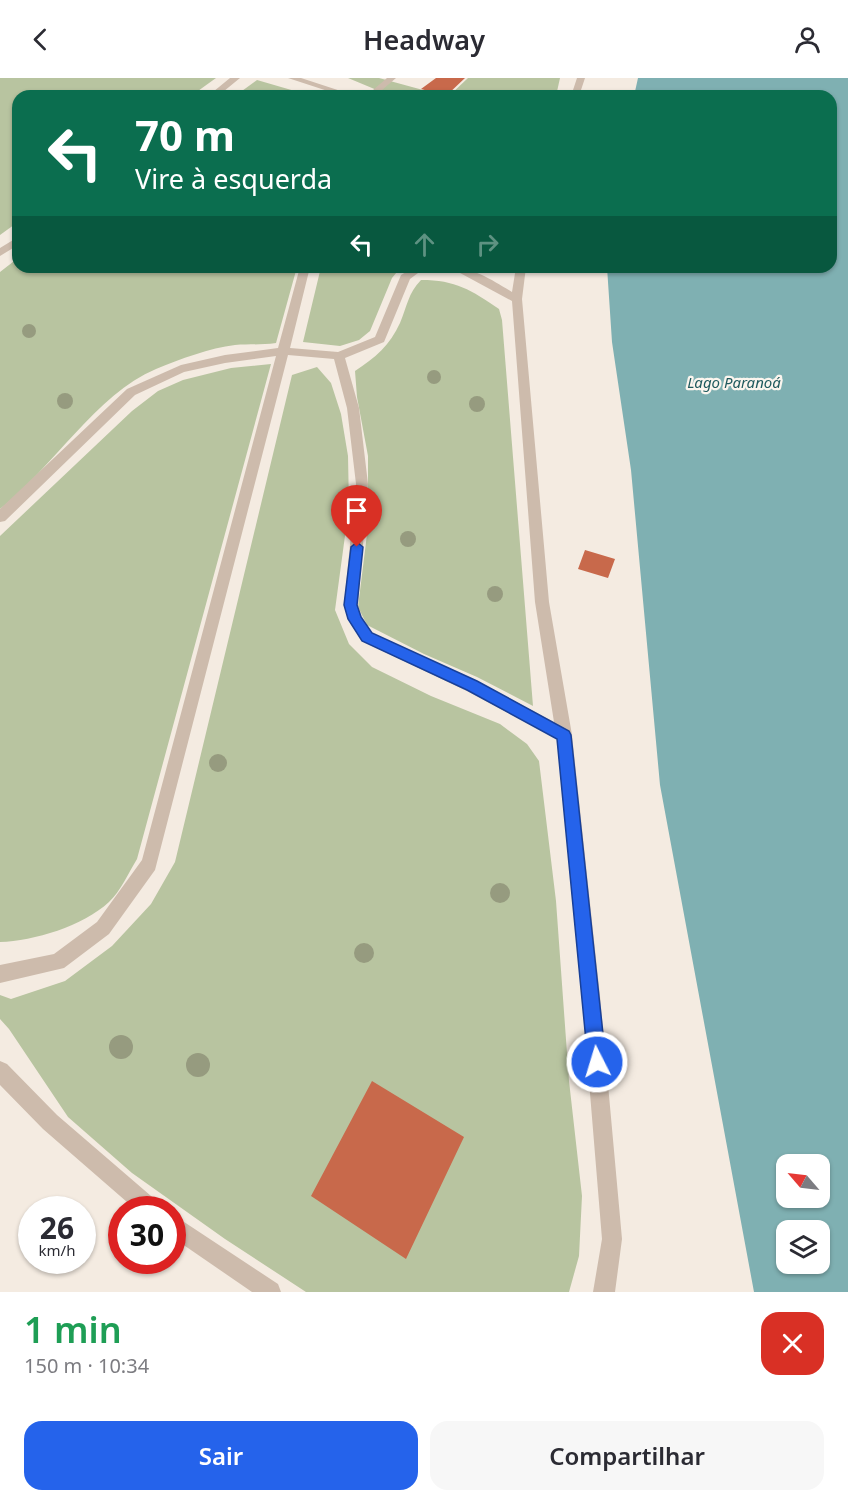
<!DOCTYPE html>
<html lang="pt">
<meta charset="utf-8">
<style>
:root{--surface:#fff;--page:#f7f7f7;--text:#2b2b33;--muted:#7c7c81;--accent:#2563eb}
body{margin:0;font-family:"Noto Sans",sans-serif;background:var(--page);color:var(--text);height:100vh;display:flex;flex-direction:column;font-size:22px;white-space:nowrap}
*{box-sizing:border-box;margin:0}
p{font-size:20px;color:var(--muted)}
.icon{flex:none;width:33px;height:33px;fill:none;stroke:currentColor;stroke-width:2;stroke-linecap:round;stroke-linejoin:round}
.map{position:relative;height:1214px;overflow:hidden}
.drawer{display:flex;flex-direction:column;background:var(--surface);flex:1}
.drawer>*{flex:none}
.banner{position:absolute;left:12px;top:12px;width:825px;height:183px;border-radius:18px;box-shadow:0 2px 4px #0004;background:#0b6e4f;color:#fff;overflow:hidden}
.needle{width:39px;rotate:298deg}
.controls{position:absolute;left:776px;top:1076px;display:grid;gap:12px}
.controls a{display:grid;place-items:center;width:54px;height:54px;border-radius:12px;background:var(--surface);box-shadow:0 2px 4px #0004;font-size:30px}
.speed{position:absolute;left:18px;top:1118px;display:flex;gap:12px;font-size:30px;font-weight:700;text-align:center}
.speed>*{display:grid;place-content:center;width:78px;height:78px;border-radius:50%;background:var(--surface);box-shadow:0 2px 4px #0004;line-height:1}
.speed small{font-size:15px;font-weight:400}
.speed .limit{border:9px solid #d22;background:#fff;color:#111}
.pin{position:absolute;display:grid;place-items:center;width:51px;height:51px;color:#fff;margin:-62px -26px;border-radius:50% 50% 50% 0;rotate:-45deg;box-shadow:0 0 6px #0007}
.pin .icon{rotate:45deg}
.me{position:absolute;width:66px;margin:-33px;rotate:355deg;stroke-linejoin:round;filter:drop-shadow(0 0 4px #0008)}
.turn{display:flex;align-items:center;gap:21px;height:126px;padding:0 24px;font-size:27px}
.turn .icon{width:78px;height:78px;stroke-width:2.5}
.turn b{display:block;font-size:42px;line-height:51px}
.lanes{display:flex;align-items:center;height:57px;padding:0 24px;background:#0003;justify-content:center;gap:30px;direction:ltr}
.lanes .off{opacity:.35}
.round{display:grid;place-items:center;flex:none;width:63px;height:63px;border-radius:18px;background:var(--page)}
.headline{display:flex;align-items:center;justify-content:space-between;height:102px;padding:0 24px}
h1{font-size:36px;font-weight:600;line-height:45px;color:#1e9e55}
.cta{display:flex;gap:12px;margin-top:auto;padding:12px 24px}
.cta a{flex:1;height:69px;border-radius:18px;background:var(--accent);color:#fff;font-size:24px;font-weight:600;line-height:69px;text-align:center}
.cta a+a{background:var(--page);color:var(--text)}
header{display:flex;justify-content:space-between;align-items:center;height:78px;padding:0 24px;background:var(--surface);font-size:27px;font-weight:600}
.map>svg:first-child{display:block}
.green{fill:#b8c4a0}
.water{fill:#7fb0b2;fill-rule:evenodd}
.building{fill:#c8694b}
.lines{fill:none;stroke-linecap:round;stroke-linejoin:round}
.minor{fill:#cdbbac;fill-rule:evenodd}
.tree{fill:#969b7f}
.route{fill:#2563eb;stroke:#184099;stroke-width:1.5}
.labels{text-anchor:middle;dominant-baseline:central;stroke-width:4.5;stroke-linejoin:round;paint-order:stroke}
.far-water-label{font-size:15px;font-style:italic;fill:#1f5a5e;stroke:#fbf5ee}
</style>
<header><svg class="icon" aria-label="back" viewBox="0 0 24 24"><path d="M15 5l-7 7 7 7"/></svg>Headway<svg class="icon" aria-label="person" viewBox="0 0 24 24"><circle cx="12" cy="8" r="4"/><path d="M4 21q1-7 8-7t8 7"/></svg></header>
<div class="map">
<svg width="848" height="1214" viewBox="0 0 848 1214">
<rect width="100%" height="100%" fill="#f4ebe1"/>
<!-- green -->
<path class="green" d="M0,0H216L191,18H18V144L0,157Z
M348,0H379L445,18H387L384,15Z
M468,0H560L556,18H449Z
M257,2L312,18H313H235Z
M18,180V189H297L276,265C262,267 249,266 235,267C210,270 180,281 156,291C96,316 52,391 0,431V194Z
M321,189H401L392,200L370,253L359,262L340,268L303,264Z
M421,202C456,202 471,212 499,231L502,242L533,628L477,599L424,576L367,547L358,529L368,448V378L357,319L355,293C375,280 390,267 400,245C407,229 408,215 421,202Z
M271,286L137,781C129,794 120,814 109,824C83,848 34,863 0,864V458L132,333L158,313L183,302L231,290Z
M317,289L331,305L341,336L348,378L349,428L335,532L349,566L372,589L431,618L500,646L527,666L539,683L556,823L569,1003L582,1118L579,1178L569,1214H306L225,1161L132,1095L68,1039L9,951L0,941V917L11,921L65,903L112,868L151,826L175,784L292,297Z"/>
<!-- water -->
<path class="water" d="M638,0H848V1214H754L660,707L631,392L612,264L607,189H831V18H634ZM786,1086H819V1119H786ZM786,1152H819V1185H786Z"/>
<!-- building -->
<path class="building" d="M436,0H465L446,18L421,11Z
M585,472L615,481L608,500L578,491Z
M372,1003L464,1059L406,1181L311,1118Z"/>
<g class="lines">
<!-- minor -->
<path class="minor" d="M230,0H240L218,18H208Z
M288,0H301L356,18H343Z
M387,0H396L375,18H366Z
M577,0H585L579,18H571Z
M18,159V167L0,178V170Z
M300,189H310L290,270L338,274L375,259L401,197L414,189H426L410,201L384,264L345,280L359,330L368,406L358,527L362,539L372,555L477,603L554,644L535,524L512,223L449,189C473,189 492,202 512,214L516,189H526L522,221L549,524L572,657L600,918L622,1161L615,1214H593L602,1161L582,918L557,661L467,613L362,563L348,541L344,527L356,406L347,330L334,281L288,277L155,792L109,856L64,890L0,905V887L54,876L97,844L142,782L276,278L225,285L184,294L135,317L5,443L0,444V431L127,311L181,287L225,277L278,270Z
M0,983L7,986L57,1037L158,1124L161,1131H135L43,1051L0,1007Z
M172,1136L278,1206L281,1214H252L172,1159Z"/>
</g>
<!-- trees -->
<g class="tree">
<circle cx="29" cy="253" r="7"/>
<circle cx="434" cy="299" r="7"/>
<circle cx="65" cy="323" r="8"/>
<circle cx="477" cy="326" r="8"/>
<circle cx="408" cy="461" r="8"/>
<circle cx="495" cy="516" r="8"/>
<circle cx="218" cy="685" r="9"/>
<circle cx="500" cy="815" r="10"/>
<circle cx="364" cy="875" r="10"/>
<circle cx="121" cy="969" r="12"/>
<circle cx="198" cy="987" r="12"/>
</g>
<!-- route -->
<path class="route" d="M357,464L363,469L357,527L361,539L372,555L477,603L569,653L571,657L606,984L603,990L597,993L591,990L588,984L557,661L467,612L362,563L348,541L344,527L351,469Z"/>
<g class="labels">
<!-- far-water labels -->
<g class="far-water-label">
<text x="734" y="304">Lago Paranoá</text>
</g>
</g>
</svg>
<div class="controls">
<a><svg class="needle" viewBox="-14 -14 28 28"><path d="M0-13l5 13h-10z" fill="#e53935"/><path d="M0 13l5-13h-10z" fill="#7c7c81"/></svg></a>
<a><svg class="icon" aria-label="layers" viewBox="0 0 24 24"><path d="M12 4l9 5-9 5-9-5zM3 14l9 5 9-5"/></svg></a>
</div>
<div class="speed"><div>26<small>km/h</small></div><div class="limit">30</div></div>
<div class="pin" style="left:357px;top:469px;background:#d93025"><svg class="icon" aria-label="arrive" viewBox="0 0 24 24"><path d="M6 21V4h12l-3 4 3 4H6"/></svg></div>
<svg class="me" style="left:597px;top:984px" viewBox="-20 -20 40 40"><circle r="17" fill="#2563eb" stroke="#fff" stroke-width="3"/><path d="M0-11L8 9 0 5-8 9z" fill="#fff"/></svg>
<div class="banner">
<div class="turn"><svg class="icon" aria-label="left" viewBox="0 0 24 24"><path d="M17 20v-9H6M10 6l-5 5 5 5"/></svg><div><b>70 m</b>Vire à esquerda</div></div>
<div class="lanes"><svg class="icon" aria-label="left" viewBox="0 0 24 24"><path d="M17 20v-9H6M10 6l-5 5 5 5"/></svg><svg class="icon off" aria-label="ahead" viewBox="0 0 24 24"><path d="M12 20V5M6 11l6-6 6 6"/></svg><svg class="icon off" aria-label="right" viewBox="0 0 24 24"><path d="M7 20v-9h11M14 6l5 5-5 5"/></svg></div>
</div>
</div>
<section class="drawer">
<div class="headline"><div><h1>1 min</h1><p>150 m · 10:34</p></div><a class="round" style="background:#d93025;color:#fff"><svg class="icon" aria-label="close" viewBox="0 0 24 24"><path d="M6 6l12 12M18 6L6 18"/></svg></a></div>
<div class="cta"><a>Sair</a><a>Compartilhar</a></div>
</section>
